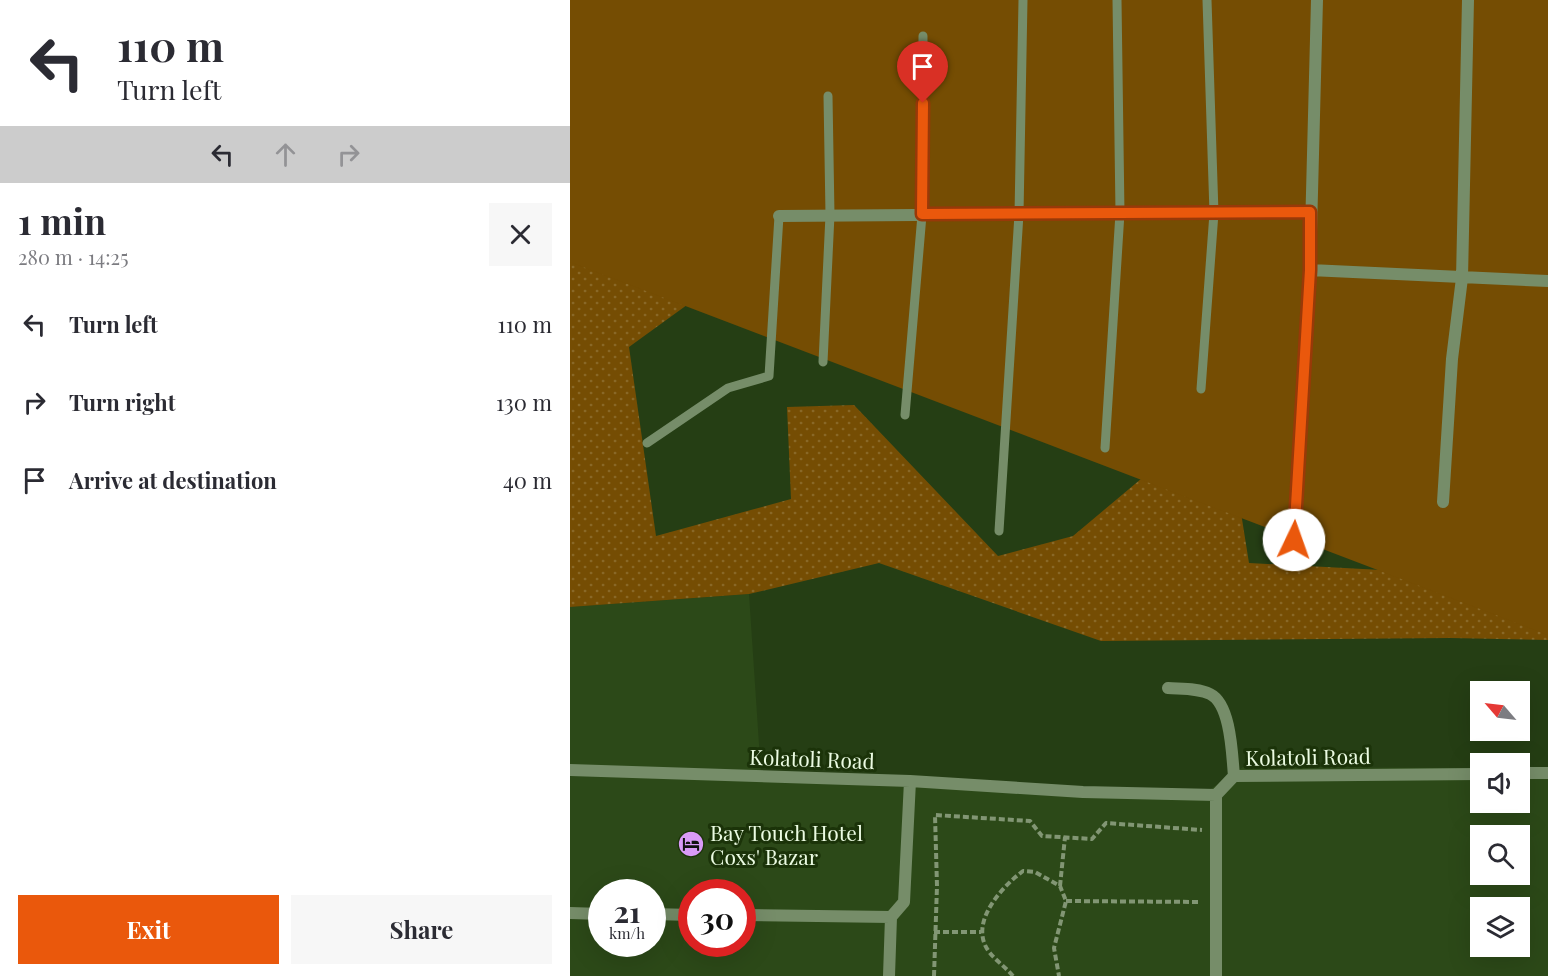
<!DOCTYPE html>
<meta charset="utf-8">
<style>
:root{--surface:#fff;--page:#f7f7f7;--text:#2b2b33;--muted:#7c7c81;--accent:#ea580c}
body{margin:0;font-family:"Playfair Display",serif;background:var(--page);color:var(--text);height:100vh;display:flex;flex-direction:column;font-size:22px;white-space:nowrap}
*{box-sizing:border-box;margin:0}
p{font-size:20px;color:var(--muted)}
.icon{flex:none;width:33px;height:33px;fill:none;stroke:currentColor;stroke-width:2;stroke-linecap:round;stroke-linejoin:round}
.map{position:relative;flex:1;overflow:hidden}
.drawer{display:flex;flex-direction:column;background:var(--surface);width:570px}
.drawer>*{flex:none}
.banner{background:#fff;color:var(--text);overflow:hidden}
.needle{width:39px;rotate:298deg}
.controls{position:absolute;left:900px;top:681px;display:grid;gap:12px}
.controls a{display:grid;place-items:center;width:60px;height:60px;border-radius:0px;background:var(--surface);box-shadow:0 6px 24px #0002;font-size:30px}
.speed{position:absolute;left:18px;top:879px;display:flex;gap:12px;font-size:30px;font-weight:700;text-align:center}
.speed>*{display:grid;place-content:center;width:78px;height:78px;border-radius:50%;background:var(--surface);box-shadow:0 6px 24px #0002;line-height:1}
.speed small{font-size:15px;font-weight:400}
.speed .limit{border:9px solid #d22;background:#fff;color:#111}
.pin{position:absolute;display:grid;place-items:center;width:51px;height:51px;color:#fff;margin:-62px -26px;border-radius:50% 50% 50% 0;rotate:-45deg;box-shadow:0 0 6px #0007}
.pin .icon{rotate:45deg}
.me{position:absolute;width:66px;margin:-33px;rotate:3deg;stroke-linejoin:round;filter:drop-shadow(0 0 4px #0008)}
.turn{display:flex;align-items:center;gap:21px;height:126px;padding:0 18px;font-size:27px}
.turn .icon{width:78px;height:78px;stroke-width:2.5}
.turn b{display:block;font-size:42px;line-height:51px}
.lanes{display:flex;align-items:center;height:57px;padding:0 18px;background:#0003;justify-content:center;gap:30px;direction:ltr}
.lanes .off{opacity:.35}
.round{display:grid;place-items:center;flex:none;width:63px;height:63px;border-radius:0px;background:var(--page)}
.head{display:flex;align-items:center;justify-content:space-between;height:102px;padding:0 18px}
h1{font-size:36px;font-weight:700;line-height:45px}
.button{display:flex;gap:12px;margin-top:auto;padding:12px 18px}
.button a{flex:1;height:69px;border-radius:0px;background:var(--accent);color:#fff;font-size:24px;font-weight:700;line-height:69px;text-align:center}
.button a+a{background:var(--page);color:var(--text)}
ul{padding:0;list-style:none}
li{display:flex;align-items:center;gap:18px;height:78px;padding:0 18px}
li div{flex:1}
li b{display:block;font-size:22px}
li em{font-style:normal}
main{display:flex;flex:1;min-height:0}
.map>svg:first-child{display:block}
.built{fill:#2c4918;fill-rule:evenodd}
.grass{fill:url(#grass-dots)}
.green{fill:#754d03}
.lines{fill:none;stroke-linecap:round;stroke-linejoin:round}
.path{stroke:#829674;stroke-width:4;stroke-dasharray:6 3;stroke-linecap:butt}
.lane{stroke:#768d69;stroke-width:9}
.street{stroke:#768d69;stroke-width:12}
.route-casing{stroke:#983908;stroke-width:15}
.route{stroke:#ea580c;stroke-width:10}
.labels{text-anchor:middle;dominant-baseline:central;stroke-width:6;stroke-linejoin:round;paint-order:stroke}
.street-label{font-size:21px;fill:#ebfbe2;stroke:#1b3309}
.poi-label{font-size:21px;fill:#ebfbe2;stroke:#1b3309;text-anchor:start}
</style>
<main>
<section class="drawer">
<div class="banner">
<div class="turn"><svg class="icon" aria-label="left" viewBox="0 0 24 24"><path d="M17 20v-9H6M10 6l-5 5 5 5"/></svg><div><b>110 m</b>Turn left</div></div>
<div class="lanes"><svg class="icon" aria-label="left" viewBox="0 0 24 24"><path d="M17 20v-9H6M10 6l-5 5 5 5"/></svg><svg class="icon off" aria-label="ahead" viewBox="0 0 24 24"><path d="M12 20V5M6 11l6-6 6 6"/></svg><svg class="icon off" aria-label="right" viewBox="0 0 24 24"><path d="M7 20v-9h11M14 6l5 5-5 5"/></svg></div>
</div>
<div class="head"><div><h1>1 min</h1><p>280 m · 14:25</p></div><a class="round"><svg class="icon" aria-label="close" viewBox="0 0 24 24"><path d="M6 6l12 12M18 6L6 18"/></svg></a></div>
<ul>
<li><svg class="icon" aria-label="left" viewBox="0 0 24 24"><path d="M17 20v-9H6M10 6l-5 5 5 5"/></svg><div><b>Turn left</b></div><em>110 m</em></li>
<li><svg class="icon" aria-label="right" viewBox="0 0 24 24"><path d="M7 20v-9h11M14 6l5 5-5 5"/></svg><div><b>Turn right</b></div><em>130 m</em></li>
<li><svg class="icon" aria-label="arrive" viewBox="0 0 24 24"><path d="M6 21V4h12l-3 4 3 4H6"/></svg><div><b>Arrive at destination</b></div><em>40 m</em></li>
</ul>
<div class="button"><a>Exit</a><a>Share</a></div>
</section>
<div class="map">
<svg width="978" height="976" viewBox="0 0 978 976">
<defs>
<pattern id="grass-dots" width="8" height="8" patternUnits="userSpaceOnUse" patternTransform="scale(1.5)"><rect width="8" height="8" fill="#754d03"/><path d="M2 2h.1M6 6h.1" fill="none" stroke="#896827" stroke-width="1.8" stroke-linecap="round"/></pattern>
</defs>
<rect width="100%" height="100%" fill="#253e14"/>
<!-- built -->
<path class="built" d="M179,594L191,774L630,796L673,767L910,768V802H950V768L978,769V976H0V607ZM910,836H950V874H910ZM32,892H82V944H32ZM122,892H172V944H122ZM910,908H950V946H910Z"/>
<!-- grass -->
<path class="grass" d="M0,0L139,289L59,347L86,536L221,499L217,407L284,405L428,556L503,536L621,437L661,450L679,563L886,574L978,361V640L880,638L531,641L309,563L179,594L0,607Z"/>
<!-- green -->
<path class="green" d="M0,0H978V635L0,262Z"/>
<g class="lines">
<!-- path -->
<path class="path" d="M490,886L495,837
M496,901L631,902
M364,932H411
M364,976L367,886L365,815L460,821L472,836L522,839L536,823L632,830
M443,976C434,965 421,958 415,945C403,918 433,886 453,871L465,872L490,886L496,901L484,948L489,976"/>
<!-- lane -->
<path class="lane" d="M253,362L260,215L258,96
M631,389L644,213L637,0
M335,415L352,215L353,36
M77,443L158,388L199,376L209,216
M535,448L550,213L547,0
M429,531L449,214L453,0"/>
<!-- street -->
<path class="street" d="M209,216L740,212
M740,270L978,281
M873,502L882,359L892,278L898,0
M724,540L740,270L747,0
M598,688C611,689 628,688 640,694C661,704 662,755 664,776
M0,770L340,781L513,792L646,795
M950,773H978
M0,913L32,914
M82,914L122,915
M172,915L321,917L334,902L340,781
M319,976L321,917
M646,976V795L664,776L910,774"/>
</g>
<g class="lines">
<!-- route casing -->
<g class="route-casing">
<path id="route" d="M353,103L352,214L740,212V270L724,540"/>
</g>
<!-- route -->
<use href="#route" class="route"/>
</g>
<!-- icons -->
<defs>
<g id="hotel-disc" transform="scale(1.35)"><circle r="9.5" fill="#d99af7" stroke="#1b3309"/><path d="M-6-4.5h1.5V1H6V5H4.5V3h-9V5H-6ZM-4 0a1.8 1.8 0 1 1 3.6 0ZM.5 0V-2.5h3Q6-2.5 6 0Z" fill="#111"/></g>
</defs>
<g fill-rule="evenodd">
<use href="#hotel-disc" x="121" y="844"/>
</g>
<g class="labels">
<!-- street labels -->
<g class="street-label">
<text transform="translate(738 756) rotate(-1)">Kolatoli Road</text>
<text transform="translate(242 758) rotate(2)">Kolatoli Road</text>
</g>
<!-- poi labels -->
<g class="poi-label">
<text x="140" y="832">Bay Touch Hotel<tspan x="140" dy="24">Coxs' Bazar</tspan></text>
</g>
</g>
</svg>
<div class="controls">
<a><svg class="needle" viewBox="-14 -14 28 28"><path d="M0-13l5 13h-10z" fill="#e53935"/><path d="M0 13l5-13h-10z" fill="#7c7c81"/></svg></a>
<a><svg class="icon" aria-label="sound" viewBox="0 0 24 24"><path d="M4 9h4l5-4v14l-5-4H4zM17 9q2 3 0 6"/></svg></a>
<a><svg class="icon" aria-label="search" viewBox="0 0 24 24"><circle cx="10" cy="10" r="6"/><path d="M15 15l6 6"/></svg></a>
<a><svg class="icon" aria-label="layers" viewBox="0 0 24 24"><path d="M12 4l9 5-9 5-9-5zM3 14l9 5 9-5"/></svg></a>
</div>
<div class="speed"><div>21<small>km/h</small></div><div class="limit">30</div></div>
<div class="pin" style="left:353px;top:103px;background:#d93025"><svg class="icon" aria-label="arrive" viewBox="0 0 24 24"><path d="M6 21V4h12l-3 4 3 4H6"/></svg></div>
<svg class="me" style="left:724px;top:540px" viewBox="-20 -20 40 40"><circle r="19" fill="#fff"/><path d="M0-13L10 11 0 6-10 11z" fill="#ea580c"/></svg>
</div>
</main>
